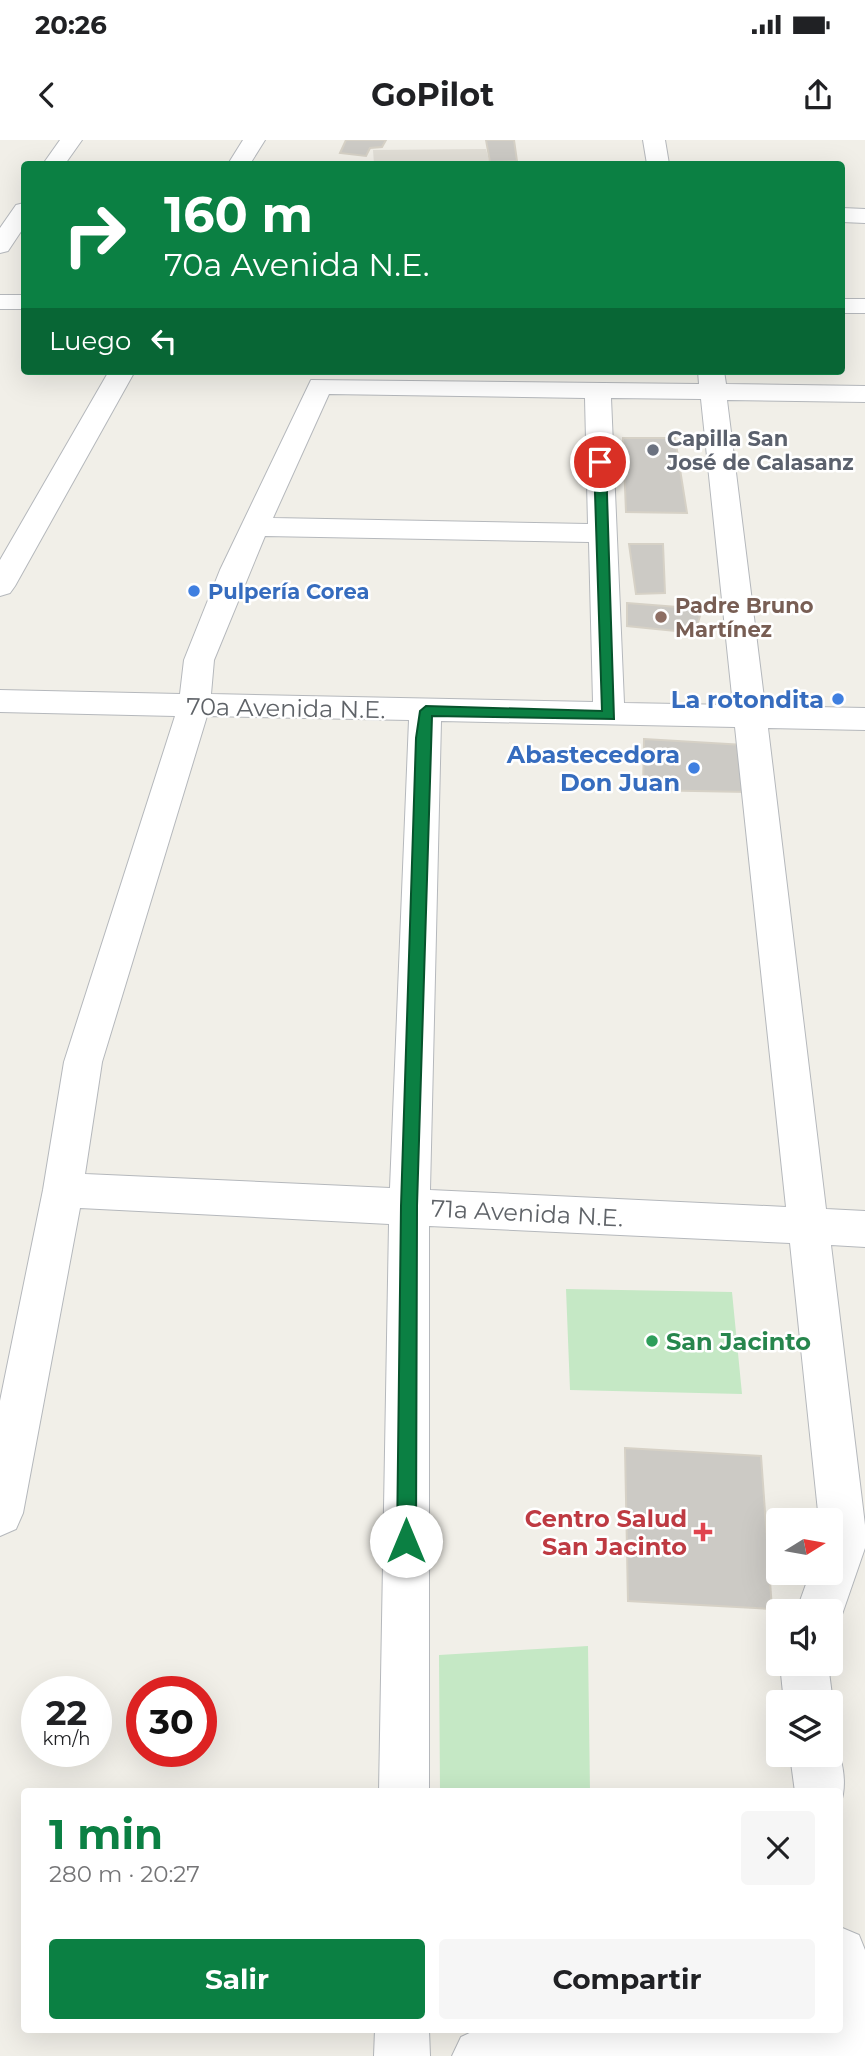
<!DOCTYPE html>
<html lang="es">
<meta charset="utf-8">
<style>
:root{--surface:#fff;--page:#f6f6f6;--text:#202124;--muted:#757577;--accent:#0b8043}
body{margin:0;font-family:Montserrat,sans-serif;background:var(--page);color:var(--text);height:100vh;display:flex;flex-direction:column;font-size:26px;white-space:nowrap}
*{box-sizing:border-box;margin:0}
p{font-size:23px;color:var(--muted)}
.icon{flex:none;width:38px;height:38px;fill:none;stroke:currentColor;stroke-width:2;stroke-linecap:round;stroke-linejoin:round}
.map{position:relative;flex:1;overflow:hidden}
.panel{position:absolute;left:21px;top:1648px;width:822px;height:245px;display:flex;flex-direction:column;background:var(--surface);border-radius:7px;box-shadow:0 7px 28px #0002}
.panel>*{flex:none}
.top-card{position:absolute;left:21px;top:21px;width:824px;height:214px;border-radius:7px;box-shadow:0 7px 28px #0002;background:#0b8043;color:#fff;overflow:hidden}
.needle{width:46px;rotate:79deg}
.fabs{position:absolute;left:766px;top:1368px;display:grid;gap:14px}
.fabs a{display:grid;place-items:center;width:77px;height:77px;border-radius:7px;background:var(--surface);box-shadow:0 7px 28px #0002;font-size:35px}
.speed{position:absolute;left:21px;top:1536px;display:flex;gap:14px;font-size:35px;font-weight:700;text-align:center}
.speed>*{display:grid;place-content:center;width:91px;height:91px;border-radius:50%;background:var(--surface);box-shadow:0 7px 28px #0002;line-height:1}
.speed small{font-size:18px;font-weight:400}
.speed .limit{border:10px solid #d22;background:#fff;color:#111}
.pin{position:absolute;display:grid;place-items:center;width:60px;height:60px;color:#fff;margin:-30px;border:4px solid #fff;border-radius:50%;box-shadow:0 2px 7px #0007}
.me{position:absolute;width:77px;margin:-38px;rotate:0deg;stroke-linejoin:round;filter:drop-shadow(0 0 5px #0008)}
.turn{display:flex;align-items:center;gap:24px;height:147px;padding:0 28px;font-size:32px}
.turn .icon{width:91px;height:91px;stroke-width:2.5}
.turn b{display:block;font-size:49px;line-height:60px}
.then{display:flex;align-items:center;height:66px;padding:0 28px;background:#0003;gap:14px;font-size:26px}
.round{display:grid;place-items:center;flex:none;width:74px;height:74px;border-radius:7px;background:var(--page)}
.overview{display:flex;align-items:center;justify-content:space-between;height:119px;padding:0 28px}
h1{font-size:42px;font-weight:700;line-height:52px;color:var(--accent)}
.button{display:flex;gap:14px;margin-top:auto;padding:14px 28px}
.button a{flex:1;height:80px;border-radius:7px;background:var(--accent);color:#fff;font-size:28px;font-weight:700;line-height:80px;text-align:center}
.button a+a{background:var(--page);color:var(--text)}
.status{display:flex;justify-content:space-between;align-items:center;height:49px;padding:0 35px;background:var(--surface);direction:ltr}
.status svg{height:19px;fill:currentColor}
header{display:flex;justify-content:space-between;align-items:center;height:91px;padding:0 28px;background:var(--surface);font-size:32px;font-weight:700}
.map>svg:first-child{display:block}
.education{fill:#e1ded6}
.green{fill:#c5e8c5}
.building{fill:#cccac5;stroke:#d6d1c6;stroke-width:2}
.lines{fill:none;stroke-linecap:round;stroke-linejoin:round}
.minor-casing{stroke:#b5b8bc;stroke-width:2}
.minor{fill:#fff;fill-rule:evenodd}
.route{fill:#0b8043;stroke:#07532c;stroke-width:2}
.worship-dot{fill:#6b7280;stroke:#fff;stroke-width:2.5}
.shop-dot{fill:#3f7fe0;stroke:#fff;stroke-width:2.5}
.education-dot{fill:#8d6e63;stroke:#fff;stroke-width:2.5}
.leisure-dot{fill:#2e9e5b;stroke:#fff;stroke-width:2.5}
.health-dot{fill:#e0444e;stroke:#fff;stroke-width:2.5}
.labels{text-anchor:middle;dominant-baseline:central;stroke-width:5;stroke-linejoin:round;paint-order:stroke}
.far-worship-label{font-size:21px;font-weight:bold;fill:#5b616d;stroke:#fff;text-anchor:start}
.far-shop-label{font-size:21px;font-weight:bold;fill:#366cbe;stroke:#fff;text-anchor:start}
.far-education-label{font-size:21px;font-weight:bold;fill:#785e54;stroke:#fff;text-anchor:start}
.shop-label{font-size:24px;font-weight:bold;fill:#366cbe;stroke:#fff;text-anchor:end}
.street-label{font-size:24px;fill:#5f6368;stroke:#fff}
.leisure-label{font-size:24px;font-weight:bold;fill:#27864d;stroke:#fff;text-anchor:start}
.health-label{font-size:24px;font-weight:bold;fill:#be3a42;stroke:#fff;text-anchor:end}
</style>
<div class="status"><b>20:26</b><svg viewBox="0 0 49 12"><path d="M0 12V9h3v3zM5 12V6h3v6zM10 12V3h3v9zM15 12V0h3v12zM26 1h20v11H26zM47 4h2v5h-2z"/></svg></div>
<header><svg class="icon" aria-label="back" viewBox="0 0 24 24"><path d="M15 5l-7 7 7 7"/></svg>GoPilot<svg class="icon" aria-label="share" viewBox="0 0 24 24"><path d="M12 15V3M7 8l5-5 5 5M5 13v7h14v-7"/></svg></header>
<div class="map">
<svg width="865" height="1916" viewBox="0 0 865 1916">
<rect width="100%" height="100%" fill="#f1efe8"/>
<!-- education -->
<path class="education" d="M486,9L490,24H374L373,10Z"/>
<!-- green -->
<path class="green" d="M566,1149L732,1152L742,1254L570,1250Z
M588,1506L590,1652H440L439,1515Z"/>
<!-- building -->
<path class="building" d="M346,0H386L382,7L370,8L366,16L340,13Z
M486,0H514L517,21L490,22Z
M623,298H675L687,373L626,372Z
M629,404H663L665,453L636,454Z
M627,463L702,469L695,493L627,486Z
M644,599L744,605L747,652L643,650Z
M625,1308L761,1316L772,1469L628,1461Z"/>
<g class="lines">
<!-- minor casing -->
<g class="minor-casing">
<path id="minor" d="M60,0H82L65,24H43Z
M243,0H265L250,24H228Z
M643,0H665L669,24H647Z
M24,63V87L8,111L0,113V88L16,65Z
M842,68L865,69V83L842,82Z
M0,155H24V169H0Z
M842,159H865V173H842Z
M109,231H135L15,446L10,453L0,456V420Z
M698,231H724L726,244L865,246V262L727,260L765,566L865,568V590L768,588L826,1069L865,1071V1107L831,1105L865,1385V1408L837,1489L831,1491V1472H796L810,1433H831V1381H819L790,1103L429,1086V1652H379L389,1084L80,1068L23,1373L16,1389L0,1396V1261L43,1050L64,922L175,576L0,572V550L180,554L184,520L220,430L311,240L699,244ZM329,254L585,258L588,384L273,378ZM611,258L701,259L733,565L624,563ZM265,396L589,402L593,562L211,554L214,520ZM207,576L409,580L390,1048L85,1034L102,922ZM441,581L735,587L786,1067L430,1050Z
M780,1524H828L833,1563L831,1568V1563H784Z
M831,1597C843,1615 848,1645 840,1665V1652H795L790,1615H831Z
M840,1787L859,1795L865,1810V1916H452L461,1897L476,1890H840Z
M375,1890H429L430,1916H374Z"/>
</g>
<!-- minor -->
<use href="#minor" class="minor"/>
</g>
<!-- route -->
<path class="route" d="M600,319L606,322L614,579L432,576L417,1066L416,1401L413,1408L406,1411L399,1408L397,1401L401,1066L416,598L420,571L426,566L602,571L594,322Z"/>
<!-- markers -->
<circle class="worship-dot" cx="653" cy="310" r="7"/>
<g class="shop-dot">
<circle cx="194" cy="451" r="7"/>
<circle cx="838" cy="559" r="7"/>
<circle cx="694" cy="628" r="7"/>
</g>
<circle class="education-dot" cx="661" cy="477" r="7"/>
<circle class="leisure-dot" cx="652" cy="1201" r="7"/>
<path class="health-dot" d="M699.5 1381.5h7v7h7v7h-7v7h-7v-7h-7v-7h7z"/>
<g class="labels">
<!-- far-worship labels -->
<g class="far-worship-label">
<text x="667" y="298">Capilla San<tspan x="667" dy="24">José de Calasanz</tspan></text>
</g>
<!-- far-shop labels -->
<g class="far-shop-label">
<text x="208" y="451">Pulpería Corea</text>
</g>
<!-- far-education labels -->
<g class="far-education-label">
<text x="675" y="465">Padre Bruno<tspan x="675" dy="24">Martínez</tspan></text>
</g>
<!-- shop labels -->
<g class="shop-label">
<text x="824" y="559">La rotondita</text>
<text x="680" y="614">Abastecedora<tspan x="680" dy="28">Don Juan</tspan></text>
</g>
<!-- street labels -->
<g class="street-label">
<text transform="translate(286 568) rotate(1)">70a Avenida N.E.</text>
<text transform="translate(527 1073) rotate(3)">71a Avenida N.E.</text>
</g>
<!-- leisure labels -->
<g class="leisure-label">
<text x="666" y="1201">San Jacinto</text>
</g>
<!-- health labels -->
<g class="health-label">
<text x="687" y="1378">Centro Salud<tspan x="687" dy="28">San Jacinto</tspan></text>
</g>
</g>
</svg>
<div class="fabs">
<a><svg class="needle" viewBox="-14 -14 28 28"><path d="M0-13l5 13h-10z" fill="#e53935"/><path d="M0 13l5-13h-10z" fill="#757577"/></svg></a>
<a><svg class="icon" aria-label="sound" viewBox="0 0 24 24"><path d="M4 9h4l5-4v14l-5-4H4zM17 9q2 3 0 6"/></svg></a>
<a><svg class="icon" aria-label="layers" viewBox="0 0 24 24"><path d="M12 4l9 5-9 5-9-5zM3 14l9 5 9-5"/></svg></a>
</div>
<div class="speed"><div>22<small>km/h</small></div><div class="limit">30</div></div>
<div class="pin" style="left:600px;top:322px;background:#d93025"><svg class="icon" aria-label="arrive" viewBox="0 0 24 24"><path d="M6 21V4h12l-3 4 3 4H6"/></svg></div>
<svg class="me" style="left:406px;top:1401px" viewBox="-20 -20 40 40"><circle r="19" fill="#fff"/><path d="M0-13L10 11 0 6-10 11z" fill="#0b8043"/></svg>
<div class="top-card">
<div class="turn"><svg class="icon" aria-label="right" viewBox="0 0 24 24"><path d="M7 20v-9h11M14 6l5 5-5 5"/></svg><div><b>160 m</b>70a Avenida N.E.</div></div>
<div class="then">Luego<svg class="icon" aria-label="left" viewBox="0 0 24 24"><path d="M17 20v-9H6M10 6l-5 5 5 5"/></svg></div>
</div>
<section class="panel">
<div class="overview"><div><h1>1 min</h1><p>280 m · 20:27</p></div><a class="round"><svg class="icon" aria-label="close" viewBox="0 0 24 24"><path d="M6 6l12 12M18 6L6 18"/></svg></a></div>
<div class="button"><a>Salir</a><a>Compartir</a></div>
</section>
</div>
